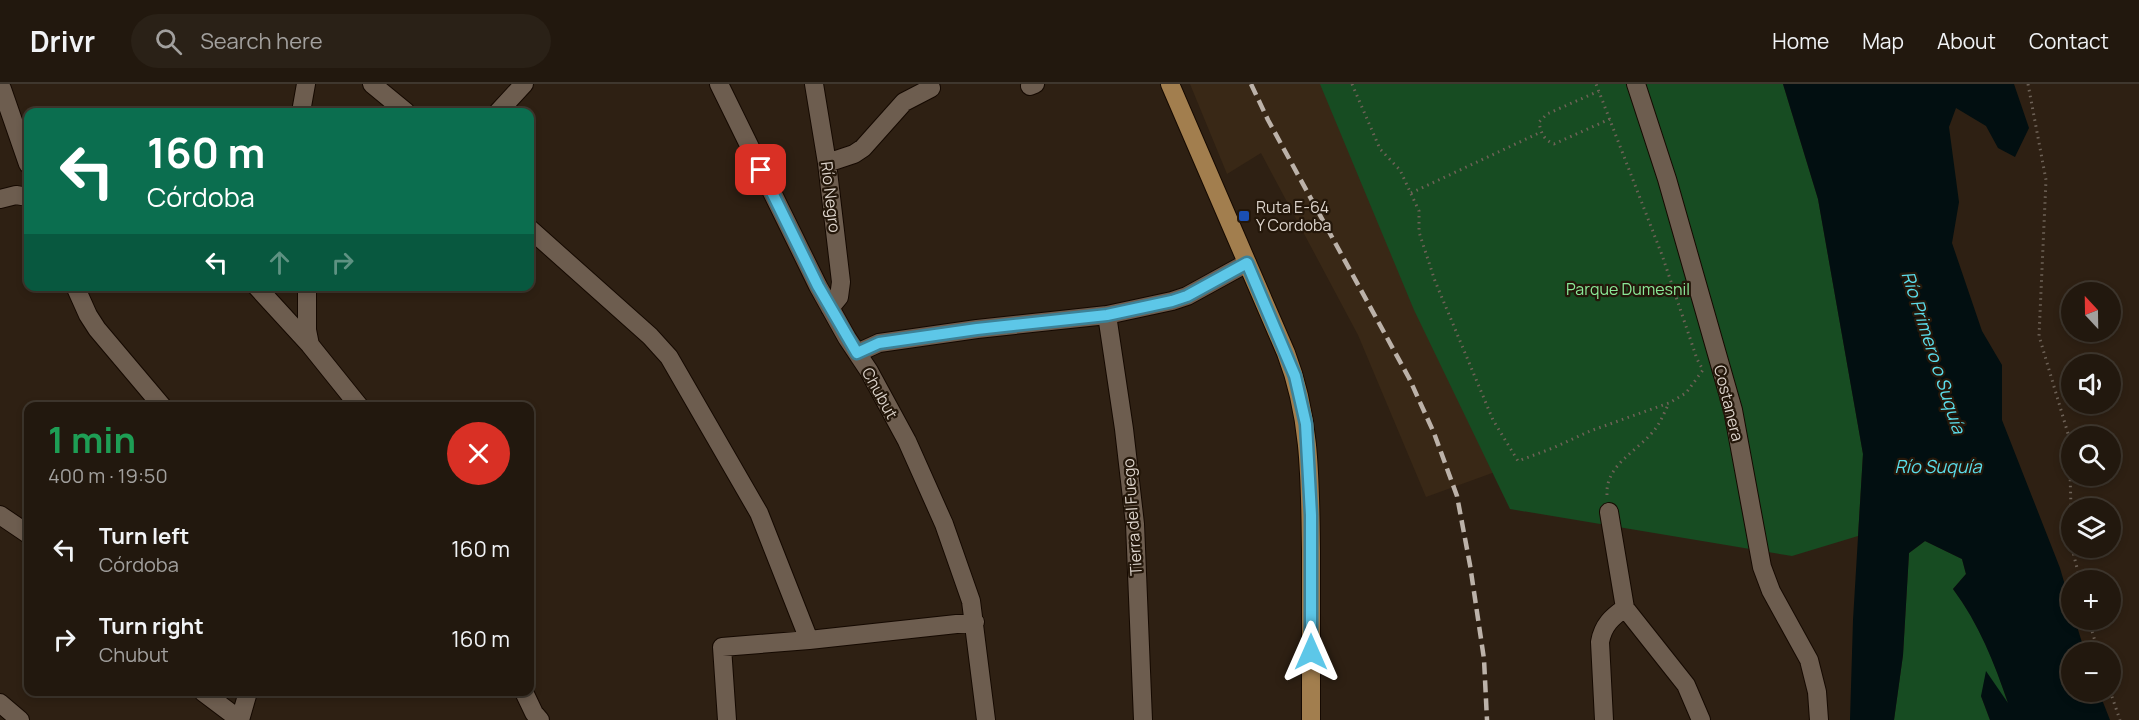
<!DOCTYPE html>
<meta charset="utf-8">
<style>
:root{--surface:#22180e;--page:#2a2117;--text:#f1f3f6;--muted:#a2a09e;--line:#3f372e}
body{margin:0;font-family:Manrope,sans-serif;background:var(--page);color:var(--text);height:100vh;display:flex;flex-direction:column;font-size:22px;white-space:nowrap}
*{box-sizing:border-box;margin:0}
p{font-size:20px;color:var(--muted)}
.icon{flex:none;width:33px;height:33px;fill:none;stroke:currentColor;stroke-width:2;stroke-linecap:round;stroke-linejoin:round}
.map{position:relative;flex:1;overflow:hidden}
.side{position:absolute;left:24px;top:318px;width:510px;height:294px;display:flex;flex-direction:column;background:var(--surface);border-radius:12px;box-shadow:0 3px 9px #0003,0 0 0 2px var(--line)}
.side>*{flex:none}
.top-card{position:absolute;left:24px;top:24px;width:510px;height:183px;border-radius:12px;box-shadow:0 3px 9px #0003,0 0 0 2px var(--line);background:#0b6e4f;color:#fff;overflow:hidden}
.needle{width:39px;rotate:338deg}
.tools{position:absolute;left:2061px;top:198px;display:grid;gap:12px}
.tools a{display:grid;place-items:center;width:60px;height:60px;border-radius:50%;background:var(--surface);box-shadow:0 3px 9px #0003,0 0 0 2px var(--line);font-size:30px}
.pin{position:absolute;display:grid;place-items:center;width:51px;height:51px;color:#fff;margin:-26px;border-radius:12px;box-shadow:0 3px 9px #0006}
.me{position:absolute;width:66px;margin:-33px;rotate:0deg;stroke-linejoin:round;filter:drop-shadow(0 0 4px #0008)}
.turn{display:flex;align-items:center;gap:21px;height:126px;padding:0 24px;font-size:27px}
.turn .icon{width:78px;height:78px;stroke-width:2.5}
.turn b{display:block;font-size:42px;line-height:51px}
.lanes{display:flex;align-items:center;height:57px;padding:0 24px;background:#0003;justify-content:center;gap:30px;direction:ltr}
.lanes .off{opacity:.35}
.round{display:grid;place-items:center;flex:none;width:63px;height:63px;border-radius:32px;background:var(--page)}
.summary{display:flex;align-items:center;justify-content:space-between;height:102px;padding:0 24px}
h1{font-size:36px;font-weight:700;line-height:45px;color:#1e9e55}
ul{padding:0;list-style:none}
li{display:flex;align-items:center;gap:18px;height:90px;padding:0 24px}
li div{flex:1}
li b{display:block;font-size:22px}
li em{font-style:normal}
header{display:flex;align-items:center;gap:36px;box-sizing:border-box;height:84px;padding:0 30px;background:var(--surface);border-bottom:2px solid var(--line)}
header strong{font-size:28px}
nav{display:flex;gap:33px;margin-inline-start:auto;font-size:21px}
.search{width:420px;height:54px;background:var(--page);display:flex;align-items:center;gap:15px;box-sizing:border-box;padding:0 21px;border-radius:33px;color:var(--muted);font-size:22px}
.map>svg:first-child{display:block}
.built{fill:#392816}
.green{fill:#174c22}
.water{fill:#020f11}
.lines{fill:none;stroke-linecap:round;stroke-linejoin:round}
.minor-casing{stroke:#150901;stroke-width:20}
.major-casing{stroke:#150901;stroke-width:20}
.path{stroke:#6e6257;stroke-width:3;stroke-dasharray:1.5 4.5;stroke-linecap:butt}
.minor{stroke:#6d5d4f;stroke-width:18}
.major{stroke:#a27e4e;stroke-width:18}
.rail{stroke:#bcb2a9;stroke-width:4.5;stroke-dasharray:12 6;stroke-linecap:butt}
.route-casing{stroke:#3c8197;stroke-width:15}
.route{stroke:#5dc7e8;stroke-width:10}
.transit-dot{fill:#1a4fb4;stroke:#24170a;stroke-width:2}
.labels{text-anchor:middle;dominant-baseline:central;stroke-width:4.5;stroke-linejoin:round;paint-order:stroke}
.street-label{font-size:16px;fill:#dcd3cb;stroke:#24170a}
.poi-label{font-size:16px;fill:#dcd3cb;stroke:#24170a;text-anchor:start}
.park-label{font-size:16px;fill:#8be998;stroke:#24170a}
.water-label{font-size:18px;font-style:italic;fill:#5bddeb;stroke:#24170a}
</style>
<header>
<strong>Drivr</strong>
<div class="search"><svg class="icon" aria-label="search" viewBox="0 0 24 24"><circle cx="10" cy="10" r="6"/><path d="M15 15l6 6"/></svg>Search here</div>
<nav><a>Home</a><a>Map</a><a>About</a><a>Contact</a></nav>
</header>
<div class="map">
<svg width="2139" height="636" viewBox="0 0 2139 636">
<rect width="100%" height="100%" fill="#2e2013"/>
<!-- built -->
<path class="built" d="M1190,0H1611L1683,320L1426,413L1358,251L1261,69L1227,90Z"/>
<!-- green -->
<path class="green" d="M1320,0H1783L1818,115L1863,370L1858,452L1792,472L1510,425L1414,226Z
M1925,457L1962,475L1966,490L1953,505C1980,541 1995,580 2009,622L1981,612L1990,636H1894L1903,571L1909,469Z"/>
<!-- water -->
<path class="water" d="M1783,0H2014L2029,44L2015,73L1998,64L1986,42L1956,24L1949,43L1959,118L1952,159L1982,247L2002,281V336L2060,484L2071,522L2072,536H2075L2085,568H2072V608H2099L2110,636H1990L1981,612L1986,587L2008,619C1994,578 1979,540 1953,505L1966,490L1962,475L1925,457L1909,469L1903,571L1894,636H1850L1853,536L1863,370L1818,115Z"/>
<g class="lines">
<!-- minor casing -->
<g class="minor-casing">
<path id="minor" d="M372,0L406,28
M719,0L818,202L847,254L869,287L907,357L944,440L971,517L986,636
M814,0L827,79L841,198L839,213L830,224
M1636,0L1667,95L1733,326L1762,483L1771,507L1809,576L1817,608L1819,636
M1030,2L1035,0
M2,5L28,80
M301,28L306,0
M498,28L524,0
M827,79L854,70L863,64L904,18L931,4
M0,115L16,111L28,113
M530,145L650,252L669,273L759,429L809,556L975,538
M75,202L88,231L97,245L162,322
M256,202L310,261L359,322
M307,202V246L310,261
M1107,231L1124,345L1135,440L1143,636
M857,269L879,259L977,245L1107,231L1172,217L1187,212L1247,179
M1609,428L1625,524L1686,601L1701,636
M0,431L28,450
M203,608L240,636
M524,608L534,629L540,636
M0,619L20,636
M240,636L248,608
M727,636L722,563L809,556
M1604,636L1600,558C1603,541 1612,533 1625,524"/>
</g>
<!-- major casing -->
<g class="major-casing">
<path id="major" d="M1170,0L1286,269C1311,334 1310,398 1311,467C1311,523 1311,580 1311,636"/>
</g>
<!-- path -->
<path class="path" d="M1352,0L1380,65L1400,86L1419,127V148L1435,197L1493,336L1518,377L1553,364L1590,347L1669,319L1686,309L1703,286L1697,275L1662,171L1596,0
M2028,0L2046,96L2039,252L2069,353L2072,459
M1599,7L1547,30L1539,38C1541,49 1543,55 1554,60L1610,35
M1411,109L1541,48
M1607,411C1605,380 1640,366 1656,344C1661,337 1665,327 1669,319
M2072,464L2080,496
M2089,536L2098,568
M2110,607L2120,636"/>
<!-- minor -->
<use href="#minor" class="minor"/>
<!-- major -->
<use href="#major" class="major"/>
<!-- rail -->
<path class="rail" d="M1251,0L1268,36L1409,294L1434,349L1457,412L1470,481L1484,575L1487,636"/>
</g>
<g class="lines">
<!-- route casing -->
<g class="route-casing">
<path id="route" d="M761,86L818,202L857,269L879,259L977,245L1107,231L1172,217L1187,212L1247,179L1295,292L1306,340L1311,431V568"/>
</g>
<!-- route -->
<use href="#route" class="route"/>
</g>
<!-- markers -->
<rect class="transit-dot" x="1238" y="126" width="12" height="12" rx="3"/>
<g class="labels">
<!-- street labels -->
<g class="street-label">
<text transform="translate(831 113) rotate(83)">Río Negro</text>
<text transform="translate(880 309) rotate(61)">Chubut</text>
<text transform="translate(1729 319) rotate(76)">Costanera</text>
<text transform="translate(1132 433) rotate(-94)">Tierra del Fuego</text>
</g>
<!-- poi labels -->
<g class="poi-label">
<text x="1256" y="123">Ruta E-64<tspan x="1256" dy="18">Y Cordoba</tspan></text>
</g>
<!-- park labels -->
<g class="park-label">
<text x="1628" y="205">Parque Dumesnil</text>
</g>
<!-- water labels -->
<g class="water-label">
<text transform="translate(1934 268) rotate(72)">Río Primero o Suquía</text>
<text x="1938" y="382">Río Suquía</text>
</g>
</g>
</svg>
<div class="tools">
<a><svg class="needle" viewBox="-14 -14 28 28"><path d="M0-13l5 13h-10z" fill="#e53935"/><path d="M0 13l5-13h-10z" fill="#a2a09e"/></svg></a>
<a><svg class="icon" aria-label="sound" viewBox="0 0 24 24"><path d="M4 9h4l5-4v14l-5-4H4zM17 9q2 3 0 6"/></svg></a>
<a><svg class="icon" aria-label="search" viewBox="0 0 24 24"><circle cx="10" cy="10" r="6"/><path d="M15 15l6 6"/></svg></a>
<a><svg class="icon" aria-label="layers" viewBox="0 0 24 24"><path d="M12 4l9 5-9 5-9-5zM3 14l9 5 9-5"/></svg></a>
<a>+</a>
<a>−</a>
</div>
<div class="pin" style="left:761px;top:86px;background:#d93025"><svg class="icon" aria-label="arrive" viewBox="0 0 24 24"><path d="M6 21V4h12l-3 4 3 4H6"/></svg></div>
<svg class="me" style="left:1311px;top:568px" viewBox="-20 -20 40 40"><path d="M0-17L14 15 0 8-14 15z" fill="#5dc7e8" stroke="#fff" stroke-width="4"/></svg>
<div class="top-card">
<div class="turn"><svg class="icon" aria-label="left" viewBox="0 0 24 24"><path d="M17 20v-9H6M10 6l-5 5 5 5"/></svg><div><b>160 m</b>Córdoba</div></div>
<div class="lanes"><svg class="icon" aria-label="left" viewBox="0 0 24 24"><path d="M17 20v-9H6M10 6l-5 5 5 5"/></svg><svg class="icon off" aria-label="ahead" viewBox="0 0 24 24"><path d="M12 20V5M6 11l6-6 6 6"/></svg><svg class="icon off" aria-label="right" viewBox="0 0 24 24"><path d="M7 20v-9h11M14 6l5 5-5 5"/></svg></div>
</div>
<section class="side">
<div class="summary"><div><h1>1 min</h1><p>400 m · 19:50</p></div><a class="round" style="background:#d93025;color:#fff"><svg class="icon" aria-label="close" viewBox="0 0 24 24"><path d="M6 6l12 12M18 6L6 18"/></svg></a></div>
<ul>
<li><svg class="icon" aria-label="left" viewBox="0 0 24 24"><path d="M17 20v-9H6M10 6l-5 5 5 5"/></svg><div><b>Turn left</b><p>Córdoba</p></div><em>160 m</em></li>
<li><svg class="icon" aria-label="right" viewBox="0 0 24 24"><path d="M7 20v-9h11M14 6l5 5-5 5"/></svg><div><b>Turn right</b><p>Chubut</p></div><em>160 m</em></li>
</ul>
</section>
</div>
